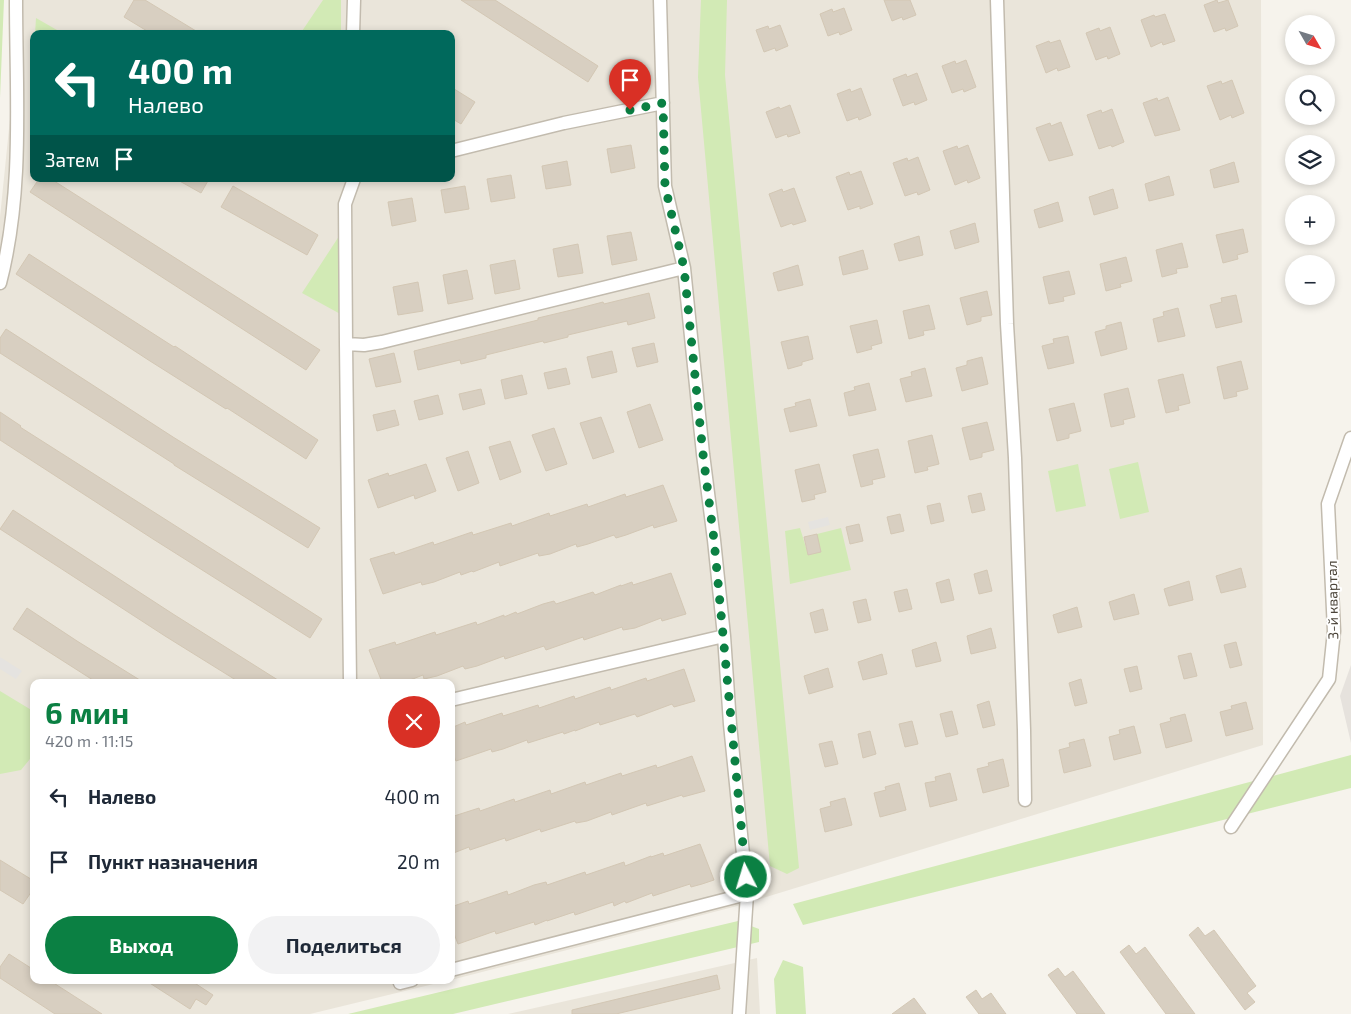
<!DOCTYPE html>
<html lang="ru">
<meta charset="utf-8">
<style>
:root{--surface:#fff;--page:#f2f2f3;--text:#1f2937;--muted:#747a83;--accent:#0b8043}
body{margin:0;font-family:"Exo 2",sans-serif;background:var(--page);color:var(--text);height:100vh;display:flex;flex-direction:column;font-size:19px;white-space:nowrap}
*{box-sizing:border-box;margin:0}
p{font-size:16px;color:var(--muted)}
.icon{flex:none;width:28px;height:28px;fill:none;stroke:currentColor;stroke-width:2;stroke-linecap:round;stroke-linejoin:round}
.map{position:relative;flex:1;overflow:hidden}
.panel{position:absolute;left:30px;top:679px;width:425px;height:305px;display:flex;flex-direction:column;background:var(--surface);border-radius:10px;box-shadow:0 2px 8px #0003}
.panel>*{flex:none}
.guide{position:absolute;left:30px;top:30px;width:425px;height:152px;border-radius:10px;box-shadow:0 2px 8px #0003;background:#00695c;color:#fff;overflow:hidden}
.needle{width:32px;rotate:129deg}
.buttons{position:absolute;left:1285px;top:15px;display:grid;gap:10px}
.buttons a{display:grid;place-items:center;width:50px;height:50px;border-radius:50%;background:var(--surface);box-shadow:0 2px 8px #0003;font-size:25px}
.pin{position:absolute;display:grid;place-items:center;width:42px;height:42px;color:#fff;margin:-51px -21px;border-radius:50% 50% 50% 0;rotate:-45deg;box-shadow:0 0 5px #0007}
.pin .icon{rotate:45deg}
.me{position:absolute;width:55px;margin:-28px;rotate:355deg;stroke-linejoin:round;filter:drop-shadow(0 0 4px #0008)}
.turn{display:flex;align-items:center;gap:18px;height:105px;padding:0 15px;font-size:22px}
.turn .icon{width:65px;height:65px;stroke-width:2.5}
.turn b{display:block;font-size:35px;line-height:42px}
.then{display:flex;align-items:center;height:48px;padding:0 15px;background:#0003;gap:10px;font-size:19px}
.round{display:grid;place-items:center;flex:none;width:52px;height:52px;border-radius:26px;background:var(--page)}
.summary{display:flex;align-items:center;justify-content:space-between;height:85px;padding:0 15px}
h1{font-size:30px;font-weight:700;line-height:38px;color:var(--accent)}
.cta{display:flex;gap:10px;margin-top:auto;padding:10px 15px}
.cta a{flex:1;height:58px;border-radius:30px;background:var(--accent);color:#fff;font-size:20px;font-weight:700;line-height:58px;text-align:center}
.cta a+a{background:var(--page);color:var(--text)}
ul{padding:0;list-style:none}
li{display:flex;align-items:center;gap:15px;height:65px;padding:0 15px}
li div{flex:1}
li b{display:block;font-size:19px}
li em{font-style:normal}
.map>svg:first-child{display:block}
.residential{fill:#eae5da;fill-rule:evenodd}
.industrial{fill:#e6e2dd}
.green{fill:#d2eab5}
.parking{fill:#e5e3e0}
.building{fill:#d8cfc1;stroke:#d3c7b4}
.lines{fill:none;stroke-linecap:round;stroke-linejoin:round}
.street-casing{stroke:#c2bbae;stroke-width:15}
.street{stroke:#fff;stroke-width:12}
.route{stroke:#0b8043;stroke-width:9;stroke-dasharray:0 16.2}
.labels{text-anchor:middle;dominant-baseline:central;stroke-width:4;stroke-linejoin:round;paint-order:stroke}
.street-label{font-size:14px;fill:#4b4439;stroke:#fff}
</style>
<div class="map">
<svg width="1351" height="1014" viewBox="0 0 1351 1014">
<rect width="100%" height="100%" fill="#f6f3ec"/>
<!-- residential -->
<path class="residential" d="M10,0H1261L1263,745L737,906L451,980V682H34V980H450L310,1014H0V217L11,109ZM34,34H451V179H34Z
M757,958L760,1014H508Z"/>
<!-- industrial -->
<path class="industrial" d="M1351,665V743L1340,696Z"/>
<!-- green -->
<path class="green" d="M0,0H4L0,98Z
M323,0H341V34H300Z
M701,0H727L725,75L799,868L787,874L770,866L698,77Z
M36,18L64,34H35Z
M345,227L344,316L302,293Z
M1138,462L1149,512L1120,519L1109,469Z
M1078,464L1086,506L1056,512L1048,471Z
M800,528L808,554L817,534L841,528L851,570L790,584L785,531Z
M0,691L33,711L34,754L21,770L0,774Z
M1351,755V788L803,925L793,904Z
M738,921L759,929V942L453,1014H348Z
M783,960L803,967L806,1014H776L774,979Z"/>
<!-- parking -->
<path class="parking" d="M828,517L830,525L810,530L808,522Z
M0,657L22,671L16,679L0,669Z"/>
<!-- building -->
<path class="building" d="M134,0H145L201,34H152L124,17Z
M461,0H495L598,66L588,82Z
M884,0H910L916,15L903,20L902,17L892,21Z
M1217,0L1218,3L1228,0L1238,26L1226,31L1225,28L1214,32L1204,5Z
M844,8L852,30L840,35L839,32L828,36L820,14L832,9L833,12Z
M1165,14L1175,41L1163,45L1162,42L1151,47L1141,20L1154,15L1155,17Z
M780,25L788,46L776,51L775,48L764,52L756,30L768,26L769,29Z
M1110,27L1120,54L1108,59L1107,56L1096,60L1086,33L1099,28L1100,31Z
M1060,40L1070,67L1058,71L1057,68L1046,73L1036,46L1049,41L1050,43Z
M966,60L976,87L964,92L963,89L952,93L942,66L955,61L956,64Z
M917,73L927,100L915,105L914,102L903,106L893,79L906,74L907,77Z
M1232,80L1244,113L1232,118L1231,115L1220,120L1207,86L1221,81L1222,84Z
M451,87L475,102L461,124L451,118Z
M861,88L871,115L859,120L858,117L847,121L837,94L850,89L851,92Z
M1168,97L1180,130L1155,136L1143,103L1157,98L1158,101Z
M790,105L800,133L788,137L787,134L776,138L766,112L779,107L780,109Z
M1112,109L1124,142L1112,147L1111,145L1099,149L1087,115L1101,110L1102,113Z
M1061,122L1073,155L1049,161L1036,128L1050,123L1051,126Z
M631,145L635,168L611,173L607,149Z
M968,145L980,178L968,183L967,180L955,185L943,151L957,146L958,149Z
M918,157L930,190L918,195L917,192L905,196L893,163L907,158L908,161Z
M567,161L571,185L546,189L542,166Z
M1234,162L1239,182L1214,188L1210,170Z
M861,171L873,204L860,209V206L848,210L836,177L849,172L850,175Z
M511,175L515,198L491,202L487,179Z
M1169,176L1174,195L1149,201L1145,184Z
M39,179H51L320,350L306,370L30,192Z
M176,179H209L201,193Z
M233,186L318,235L307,255L221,207Z
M465,186L469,209L445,213L441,190Z
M794,188L806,221L793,225L792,223L781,227L769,194L782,189L783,192Z
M1113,189L1118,208L1094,215L1089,197Z
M412,198L416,221L392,226L388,202Z
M1058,202L1063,221L1039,228L1034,210Z
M975,223L979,242L955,249L950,231Z
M1243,229L1248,252L1237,255L1238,259L1223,263L1216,235Z
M631,232L637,260L612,265L607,236Z
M919,236L923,255L899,261L894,244Z
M1182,243L1188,267L1176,269L1177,273L1162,277L1156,250Z
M578,244L583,273L558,277L553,249Z
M863,250L868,269L843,275L839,257Z
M29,254L174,347L175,346L318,440L306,459L227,408L226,409L150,361L16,274Z
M1126,257L1132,281L1120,284L1121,287L1106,291L1100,264Z
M515,260L520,289L495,294L490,265Z
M798,265L803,285L778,291L773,273Z
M467,270L473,299L448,304L443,275Z
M1069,271L1075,294L1063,297L1064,301L1049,304L1043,277Z
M418,282L423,311L398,315L393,287Z
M987,291L992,315L981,317V321L967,325L960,298Z
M649,293L655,318L628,325L627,321L568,335V337L544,343L543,341L486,355V358L461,364L460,360L418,370L414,351L538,320V318L580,308L603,302L604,304Z
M1236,295L1242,322L1216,328L1210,305L1222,302L1221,298Z
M929,305L935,329L923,331L924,335L909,339L903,311Z
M1178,308L1185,336L1158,342L1153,319L1164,316L1163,312Z
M877,320L882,343L871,346L872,349L857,353L850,326Z
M1121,322L1127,349L1101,356L1095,332L1106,329V326Z
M6,329L173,437L320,528L308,548L174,465V464L0,353V338Z
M808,336L813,359L802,362V365L788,369L781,342Z
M1068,336L1074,363L1048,369L1042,346L1054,343L1053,339Z
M654,343L658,362L637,367L632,348Z
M612,351L617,372L592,378L587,357Z
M394,353L401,382L376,387L369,359Z
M982,357L988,384L962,391L956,368L967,365V361Z
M1241,361L1248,389L1236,392L1237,396L1224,399L1217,367Z
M566,368L570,384L548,389L544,373Z
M925,368L932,396L906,402L900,379L912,376L911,372Z
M1183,374L1190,403L1178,406L1179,410L1166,413L1158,380Z
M522,375L527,394L505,399L501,380Z
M869,383L876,410L849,416L844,393L855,390L854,387Z
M1128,388L1135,417L1123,420L1124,424L1111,427L1104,394Z
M481,389L485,404L463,410L459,394Z
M438,395L443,414L419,420L414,401Z
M810,399L817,426L790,432L784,409L796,406L795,403Z
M1074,403L1081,431L1069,434V438L1057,441L1049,409Z
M650,404L663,440L639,448L627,412Z
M395,410L399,425L377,431L373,415Z
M0,412L21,426L20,427L322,619L310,638L153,539L0,440Z
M601,417L614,452L593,459L580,423Z
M987,422L994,450L982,453V457L970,460L962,428Z
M554,428L567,464L546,471L532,435Z
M932,435L939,464L927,467L928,470L915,473L908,441Z
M510,441L521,472L500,480L489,447Z
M878,449L885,477L872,480L873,484L861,487L853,455Z
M468,451L479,483L458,491L446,458Z
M426,464L436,491L415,499L414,495L378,508L368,480L388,473L389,476Z
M819,464L826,492L814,495L815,499L802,502L795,470Z
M663,485L677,521L654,528L653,525L626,535L616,538L614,535L588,544L577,547L576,544L550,554L539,556L538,553L500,566L499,562L473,572L472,571L461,575L460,572L434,582L422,585L421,582L383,594L370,559L394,552L395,555L433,542L434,545L472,532L473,535L511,523L512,526L549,513L550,516L587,504L588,507L625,494L626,497Z
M981,493L985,510L972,513L968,496Z
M940,503L944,521L931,524L927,506Z
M13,510L173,614L281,682H239L165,636L0,529Z
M900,514L904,531L891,534L887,517Z
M859,524L863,541L850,544L846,527Z
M817,534L821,552L808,555L804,537Z
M1241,568L1246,587L1221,593L1216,576Z
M987,570L992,591L979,594L974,574Z
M671,573L686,614L662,621L661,618L635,628L623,630L622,627L584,640L583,637L546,650L544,646L505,659L504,656L477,666L465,669L463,666L437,676L424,679L423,675L405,682H382L369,650L395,642L396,645L435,632L436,635L476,622L477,625L504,615V617L516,612L517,614L543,604L554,601L556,604L593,592L595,595L621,585V586L632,582L633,585Z
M949,579L954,600L941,603L936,583Z
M1189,581L1193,600L1169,606L1164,589Z
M907,589L912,609L899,612L894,592Z
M1134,594L1139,614L1114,620L1109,602Z
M866,599L871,620L858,623L853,602Z
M1077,607L1082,627L1058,633L1053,615Z
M27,608L77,641L143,682H96L13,629Z
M823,609L828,630L815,633L810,613Z
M991,628L996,648L971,654L967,636Z
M936,642L941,661L916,667L912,650Z
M1236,642L1242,665L1230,668L1224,645Z
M1191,653L1197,676L1184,679L1178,656Z
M882,654L887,674L863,680L858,662Z
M1137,666L1142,689L1130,692L1124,669Z
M828,668L833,687L809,694L804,676Z
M684,669L695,701L674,707L672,704L637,717L635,714L600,725L599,722L575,731V730L564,734L563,732L528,743L527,740L503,749L492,752L491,749L456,761L451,749V728L465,722L466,725L502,713L503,716L538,705L539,708L574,696L575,699L610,687L611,690L646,678L647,681Z
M1081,679L1087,703L1075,706L1069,683Z
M989,701L995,725L983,728L977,705Z
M1246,702L1253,729L1226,736L1220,712L1232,709L1231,706Z
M952,711L958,734L946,737L940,714Z
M1185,714L1192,741L1166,748L1160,724L1171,721L1170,718Z
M912,721L918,744L905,747L899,724Z
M1134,726L1141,753L1114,760L1109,737L1120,734L1119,730Z
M870,731L876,754L863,758L858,734Z
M1084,739L1091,766L1064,773L1059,750L1070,747L1069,743Z
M832,741L838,764L825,767L819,744Z
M692,756L705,791L683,797L682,795L647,806L646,803L612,815L611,812L587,821L576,823L575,821L541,832L540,829L506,841L505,838L470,850L469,847L451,854V817L479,808L480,811L514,799L515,802L550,790L551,794L585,782L586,785L621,773L622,776L656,765L657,768Z
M1003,759L1009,786L983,793L977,769L989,766L988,763Z
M950,773L957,800L930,807L925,783L936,781L935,777Z
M899,783L906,810L880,817L874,793L886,790L885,787Z
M845,798L852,825L825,832L820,809L831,806L830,802Z
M700,844L714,880L702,884L691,887L690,884L653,896L652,893L626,903L625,901L614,906L613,902L575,915L574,912L547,921V920L535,925L534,922L496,934L495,931L458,944L451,926V907L468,901L469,904L507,891L508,895L534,885L546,882L547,885L585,872L586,875L624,862L625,866L651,856V857L663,853L664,856Z
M0,860L34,881V888L23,904L0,890Z
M1198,927L1205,936L1214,930L1256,986L1247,993L1255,1002L1245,1010L1189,935Z
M1129,945L1136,954L1145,947L1195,1014H1166L1120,952Z
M9,954L34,970V980H49L102,1014H55L0,978V967Z
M1058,968L1065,977L1073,971L1105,1014H1077L1048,975Z
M717,975L720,989L616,1014H572V1010Z
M145,980H190L213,995L206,1005L196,999L190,1009Z
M976,990L982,999L991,993L1006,1014H979L966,997Z
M914,998L926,1014H892Z"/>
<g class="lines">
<!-- street casing -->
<g class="street-casing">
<path id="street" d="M997,0L1007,324L1015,458L1024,730L1025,800
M353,34L354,0
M451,151L564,123L663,103
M354,179L345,204L346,344L364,345L382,342L684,268
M0,283C24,191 16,94 16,0
M346,344L350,682
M724,636L730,724L747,894L739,1014
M451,700L724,636L714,540L703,454L684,268L665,186L660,0
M1231,827L1329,679L1334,631L1328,504L1351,438
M451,970L747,894
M399,980L400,983L412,980"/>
</g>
<!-- street -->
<use href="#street" class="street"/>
</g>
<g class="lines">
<!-- route -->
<path class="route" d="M630,110L663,103L665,186L684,268L703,454L714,540L746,877"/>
</g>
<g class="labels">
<!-- street labels -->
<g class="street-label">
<text transform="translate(1332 600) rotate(-91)">3-й квартал</text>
</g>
</g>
</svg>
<div class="buttons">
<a><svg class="needle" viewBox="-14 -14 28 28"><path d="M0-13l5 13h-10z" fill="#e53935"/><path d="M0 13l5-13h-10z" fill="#747a83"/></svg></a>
<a><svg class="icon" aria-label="search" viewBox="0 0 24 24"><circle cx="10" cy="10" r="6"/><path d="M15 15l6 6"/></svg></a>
<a><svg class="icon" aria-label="layers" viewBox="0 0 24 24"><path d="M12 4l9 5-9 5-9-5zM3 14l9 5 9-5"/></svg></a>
<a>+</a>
<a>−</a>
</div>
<div class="pin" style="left:630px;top:110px;background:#d93025"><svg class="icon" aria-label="arrive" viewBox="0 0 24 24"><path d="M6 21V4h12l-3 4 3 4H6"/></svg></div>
<svg class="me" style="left:746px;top:877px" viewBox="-20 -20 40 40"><circle r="17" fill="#0b8043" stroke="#fff" stroke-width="3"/><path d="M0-11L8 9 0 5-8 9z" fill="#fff"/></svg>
<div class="guide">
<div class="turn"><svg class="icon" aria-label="left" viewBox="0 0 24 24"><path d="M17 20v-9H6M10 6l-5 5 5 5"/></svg><div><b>400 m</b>Налево</div></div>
<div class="then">Затем<svg class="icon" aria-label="arrive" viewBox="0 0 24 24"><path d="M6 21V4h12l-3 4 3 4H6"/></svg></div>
</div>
<section class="panel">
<div class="summary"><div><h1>6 мин</h1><p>420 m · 11:15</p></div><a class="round" style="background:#d93025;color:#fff"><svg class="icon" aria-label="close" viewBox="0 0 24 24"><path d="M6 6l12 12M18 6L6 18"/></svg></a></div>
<ul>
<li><svg class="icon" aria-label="left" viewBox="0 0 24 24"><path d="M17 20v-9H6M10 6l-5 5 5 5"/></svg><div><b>Налево</b></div><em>400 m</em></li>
<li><svg class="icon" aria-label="arrive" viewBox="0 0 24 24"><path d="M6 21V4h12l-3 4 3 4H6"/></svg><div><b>Пункт назначения</b></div><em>20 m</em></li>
</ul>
<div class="cta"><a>Выход</a><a>Поделиться</a></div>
</section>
</div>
